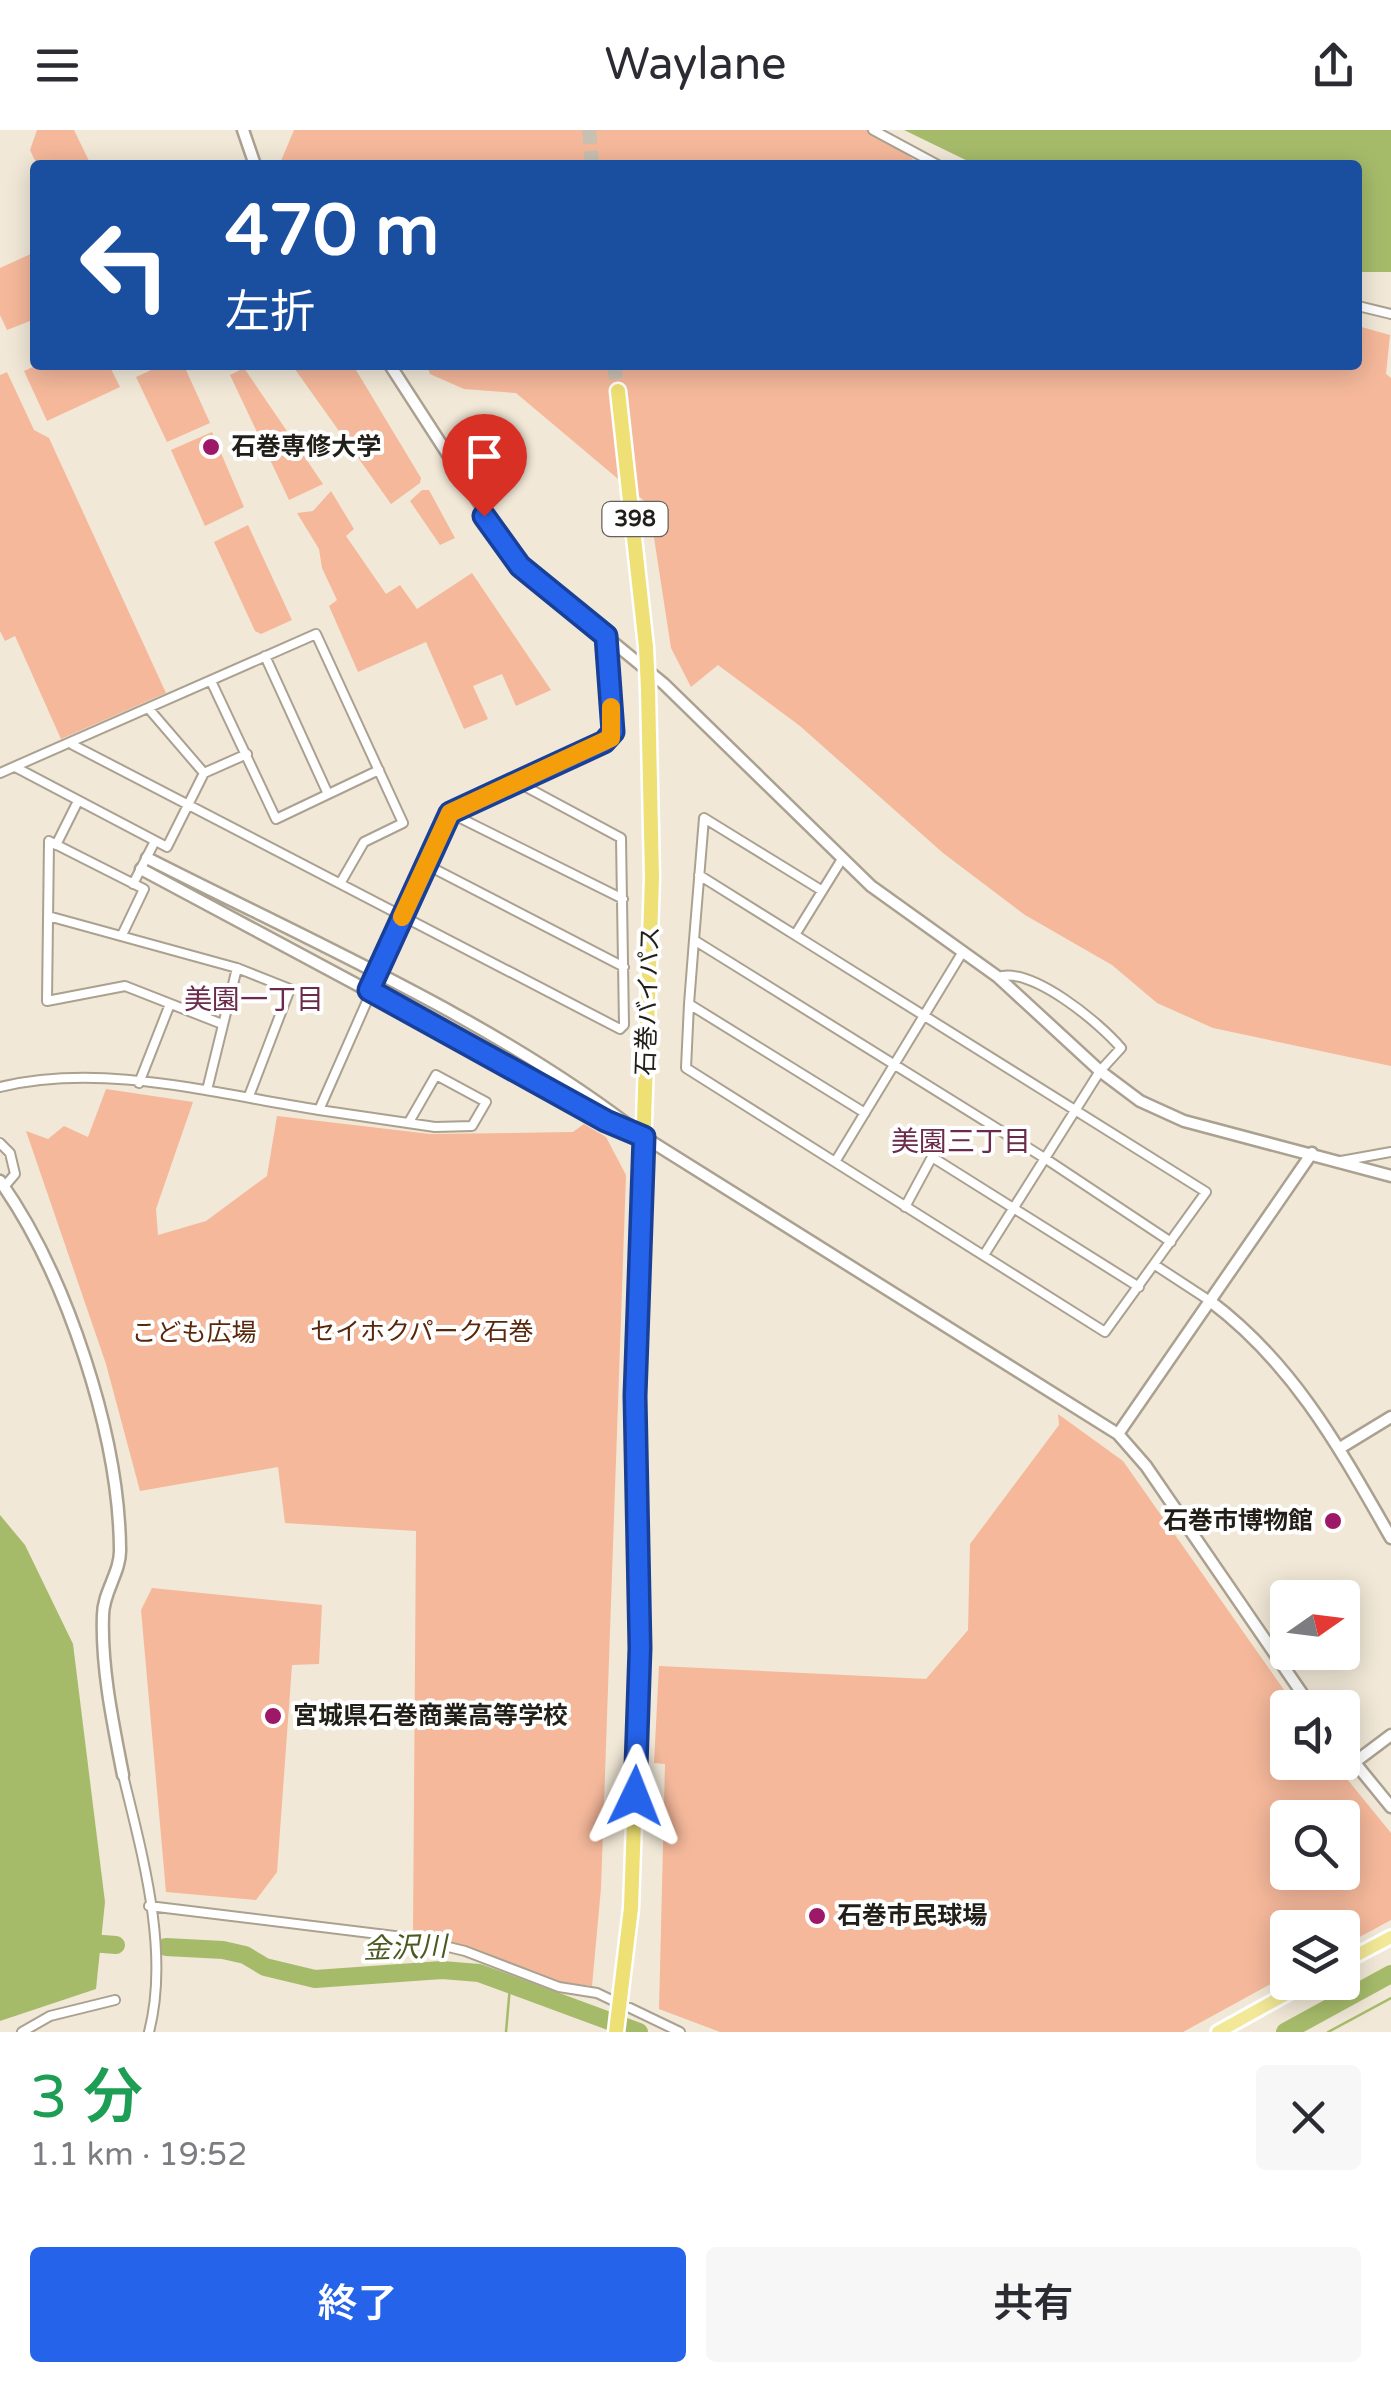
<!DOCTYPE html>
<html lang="ja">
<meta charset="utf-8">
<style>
:root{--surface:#fff;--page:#f7f7f7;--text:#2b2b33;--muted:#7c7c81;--accent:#2563eb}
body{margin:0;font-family:"Varela Round","Noto Sans JP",sans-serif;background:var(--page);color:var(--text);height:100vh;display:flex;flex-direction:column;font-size:38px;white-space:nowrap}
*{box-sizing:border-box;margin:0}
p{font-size:32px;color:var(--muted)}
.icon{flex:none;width:55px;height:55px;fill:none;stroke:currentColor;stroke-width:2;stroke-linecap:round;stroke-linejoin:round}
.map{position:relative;height:1902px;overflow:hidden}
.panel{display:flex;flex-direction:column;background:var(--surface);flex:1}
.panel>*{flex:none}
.banner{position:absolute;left:30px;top:30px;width:1332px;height:210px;border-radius:10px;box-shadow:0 5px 25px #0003;background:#1a4fa0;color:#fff;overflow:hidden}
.needle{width:65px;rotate:76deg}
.fabs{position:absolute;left:1270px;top:1450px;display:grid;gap:20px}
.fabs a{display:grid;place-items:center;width:90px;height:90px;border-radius:10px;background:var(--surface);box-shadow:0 5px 25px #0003;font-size:50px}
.pin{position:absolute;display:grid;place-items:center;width:85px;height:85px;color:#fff;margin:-102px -42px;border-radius:50% 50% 50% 0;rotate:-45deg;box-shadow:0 0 10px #0007}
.pin .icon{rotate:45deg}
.me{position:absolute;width:110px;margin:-55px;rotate:2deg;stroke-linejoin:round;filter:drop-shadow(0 0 8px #0008)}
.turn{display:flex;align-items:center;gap:35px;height:210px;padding:0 30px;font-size:45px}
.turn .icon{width:130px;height:130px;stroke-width:2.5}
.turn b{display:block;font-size:70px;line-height:85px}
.round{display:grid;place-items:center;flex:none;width:105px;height:105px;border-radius:10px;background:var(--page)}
.head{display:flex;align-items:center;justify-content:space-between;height:170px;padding:0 30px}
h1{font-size:60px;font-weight:600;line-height:75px;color:#1e9e55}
.action{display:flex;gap:20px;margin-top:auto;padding:20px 30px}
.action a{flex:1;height:115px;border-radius:10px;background:var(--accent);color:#fff;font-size:40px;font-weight:600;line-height:115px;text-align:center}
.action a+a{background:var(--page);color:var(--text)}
header{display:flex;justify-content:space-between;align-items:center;height:130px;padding:0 30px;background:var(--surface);font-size:45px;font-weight:600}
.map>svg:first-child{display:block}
.green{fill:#f5b89b;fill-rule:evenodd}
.water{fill:#a6bb6a}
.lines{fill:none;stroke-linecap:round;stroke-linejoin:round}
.stream{stroke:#a6bb6a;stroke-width:2.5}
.river{stroke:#a6bb6a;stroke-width:18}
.trunk-tunnel{stroke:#c8c0b1;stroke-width:14;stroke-dasharray:14 7;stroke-linecap:butt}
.minor-casing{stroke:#aaa191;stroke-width:12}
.tertiary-casing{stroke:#aaa191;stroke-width:15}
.primary-casing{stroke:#fff;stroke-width:18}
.trunk-casing{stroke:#fff;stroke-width:19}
.minor{stroke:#fff;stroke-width:8}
.tertiary{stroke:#fff;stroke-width:10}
.primary{stroke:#f2e897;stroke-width:12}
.trunk{stroke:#eee074;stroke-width:14}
.trunk-bridge-casing{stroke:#fff;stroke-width:19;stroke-linecap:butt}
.trunk-bridge{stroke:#eee074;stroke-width:14}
.route-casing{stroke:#184099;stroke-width:25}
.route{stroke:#2563eb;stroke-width:18}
.slow{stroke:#f59e0b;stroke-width:18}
.poi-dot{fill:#9e1868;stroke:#fff;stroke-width:4}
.labels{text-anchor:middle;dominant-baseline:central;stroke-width:8;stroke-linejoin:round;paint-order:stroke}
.shield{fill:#fff;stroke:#64625e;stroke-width:2.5}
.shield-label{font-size:22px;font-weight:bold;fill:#221f19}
.poi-label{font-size:25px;font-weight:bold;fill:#221f19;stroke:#fff;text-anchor:start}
.street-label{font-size:25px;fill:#221f19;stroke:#fff}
.park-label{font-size:25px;fill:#59270b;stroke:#fff}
.neighbourhood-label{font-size:28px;fill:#6b2b4c;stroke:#fff}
.water-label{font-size:28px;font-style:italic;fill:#4b591f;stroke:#fff}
</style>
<header><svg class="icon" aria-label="menu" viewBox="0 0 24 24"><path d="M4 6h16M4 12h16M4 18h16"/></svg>Waylane<svg class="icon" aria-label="share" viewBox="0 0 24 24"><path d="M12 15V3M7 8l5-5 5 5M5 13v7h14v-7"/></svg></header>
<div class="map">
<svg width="1391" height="1902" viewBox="0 0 1391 1902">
<rect width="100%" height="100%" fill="#f1e8d7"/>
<!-- green -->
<path class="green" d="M37,0H74L91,35H37L30,20Z
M294,0H881L919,35H304L302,30L281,31Z
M35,122V189L7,200L0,185V138Z
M1358,196L1390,205L1386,244L1391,248V936L1213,898L1157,873L1112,835L1025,785L943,723L800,596L718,535L691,557L671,518L649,375L516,263L464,259L430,244L427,235H1358Z
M37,235H109L120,257L47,291L24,241Z
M162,235H190L186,240L210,293L167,312L136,247Z
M292,235H353L421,348L420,353L391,374Z
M244,238L323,354L289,370L230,245Z
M7,242L34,300L49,308L166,563L61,609L15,506L5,511L0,501V245Z
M212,302L244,377L205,396L171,320Z
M422,360H429L455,408L440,415L410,371Z
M331,361L354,399L346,406L386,464L400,455L417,479L472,443L551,560L516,576L502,544L473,556L488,589L464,599L426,512L358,542L329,476L337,470L322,438L319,419L297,383L313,381Z
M248,395L292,490L261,504L255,501L214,412Z
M106,959L193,972L156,1079L158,1105L206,1091L267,1046L277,986L430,1004L573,1002L584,994L606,1007L626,1045L601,1758L592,1856L561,1852L413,1802L416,1401L285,1393L278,1337L140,1361L106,1234L26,1001L48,1009L64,996L88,1007Z
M1058,1284L1123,1331L1296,1577L1288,1578V1632L1334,1633L1391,1703V1790L1343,1816L1342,1798H1288L1287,1845L1183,1902H720L659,1879L665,1634L654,1633L659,1536L926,1549L968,1500L970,1414L1059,1295ZM1288,1688H1342V1742H1288Z
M152,1458L322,1475L319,1534L292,1535L277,1742L256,1770L166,1762L141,1480Z"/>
<!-- water -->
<path class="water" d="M904,0H1391V142H1358V35H976Z
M0,1385L25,1415L73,1514L105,1772L96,1859L0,1891Z"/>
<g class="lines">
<!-- stream -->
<path class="stream" d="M506,1902L510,1856
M1328,1902L1391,1868"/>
<!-- river -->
<path class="river" d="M77,1812L116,1815
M166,1817L223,1820L245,1825L265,1837L315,1849L442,1840L479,1843L639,1902
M1285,1902L1391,1844"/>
<!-- trunk-tunnel -->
<path class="trunk-tunnel" d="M589,0L592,35
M614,235L618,261"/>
<!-- minor casing -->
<g class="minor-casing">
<path id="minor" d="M873,0L938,35
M1358,176L1391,184
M265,526L328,664
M211,551L276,689L379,640
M73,615L620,899L624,895L621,708L515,651
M15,637L167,717L204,643L149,579
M0,643L316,504L403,693L364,712L341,752
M204,643L247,624
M450,683L623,769
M56,715L77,673
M842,729L795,805L1206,1062L1105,1202L835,1032L962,823
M425,734L624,837
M699,745L795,805
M133,754L154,713
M821,760L704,688L694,810L1046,1029L1171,1112
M48,786L237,838L290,859L249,966
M122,805L144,759L49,711L47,871L125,856L222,894
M694,810L689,874L865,983
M689,874L686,938L835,1032
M139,953L170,874
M0,957C104,932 216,964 319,980L450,683L611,608L607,506
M207,960L237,838
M319,980L435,997L472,996L486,972L436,945L409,992
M0,1013L10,1023L15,1044L4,1057
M1341,1031L1391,1022
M905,1077L932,1027L1139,1157
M984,1125L1100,941L1121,918C1099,892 1031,836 998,847
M1155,1135L1210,1171
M123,1645C142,1724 170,1821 149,1902
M149,1776L411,1808L465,1821L559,1857L597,1863L620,1874
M630,1878L680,1902
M22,1902L50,1886L115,1870"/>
</g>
<!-- tertiary casing -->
<g class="tertiary-casing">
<path id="tertiary" d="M243,0L255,35
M390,235L520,436L664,554L871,756L998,847L1100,941L1140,971L1184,991L1391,1046
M147,728C314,813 496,891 644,1007L1118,1304L1146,1336L1312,1578
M141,739L630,1001
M0,1051C66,1144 119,1304 120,1419C121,1442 103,1462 103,1485C101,1537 113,1594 123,1645
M1210,1171C1294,1234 1340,1319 1391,1408
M1118,1304L1312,1023
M1340,1318L1391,1287
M1342,1617L1391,1677
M1355,1632L1391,1605"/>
</g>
<!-- primary casing -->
<g class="primary-casing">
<path id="primary" d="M1342,1833L1391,1807
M1218,1902L1308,1852"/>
</g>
<!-- trunk casing -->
<g class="trunk-casing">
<path id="trunk" d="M618,261L646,517
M616,1902L631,1778L640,1518L635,1265L652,748L648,559"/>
</g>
<!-- minor -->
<use href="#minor" class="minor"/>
<!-- tertiary -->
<use href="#tertiary" class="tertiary"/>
<!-- primary -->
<use href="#primary" class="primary"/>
<!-- trunk -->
<use href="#trunk" class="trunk"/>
<!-- trunk-bridge casing -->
<g class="trunk-bridge-casing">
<path id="trunk-bridge" d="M646,517L648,559"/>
</g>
<!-- trunk-bridge -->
<use href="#trunk-bridge" class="trunk-bridge"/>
</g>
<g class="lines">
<!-- route casing -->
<g class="route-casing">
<path id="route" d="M484,386L520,436L606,506L613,602L604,612L450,683L369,860L606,991L644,1007L635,1266L640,1518L635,1666"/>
</g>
<!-- route -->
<use href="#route" class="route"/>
<!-- slow -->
<path class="slow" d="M402,787L450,683L611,608V577"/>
</g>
<!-- markers -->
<g class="poi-dot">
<circle cx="211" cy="317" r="10"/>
<circle cx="1333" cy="1391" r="10"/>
<circle cx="273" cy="1586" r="10"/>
<circle cx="817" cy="1786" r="10"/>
</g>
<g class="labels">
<!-- shield labels -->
<rect class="shield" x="602.5" y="372" width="65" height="34" rx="8"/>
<g class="shield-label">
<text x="635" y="389">398</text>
</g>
<!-- poi labels -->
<g class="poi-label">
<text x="231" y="317">石巻専修大学</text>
<text x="1313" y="1391" text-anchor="end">石巻市博物館</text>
<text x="293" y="1586">宮城県石巻商業高等学校</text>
<text x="837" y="1786">石巻市民球場</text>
</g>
<!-- street labels -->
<g class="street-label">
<text transform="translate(648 871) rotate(-88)">石巻バイパス</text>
</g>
<!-- park labels -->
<g class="park-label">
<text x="422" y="1202">セイホクパーク石巻</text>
<text x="194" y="1203">こども広場</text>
</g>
<!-- neighbourhood labels -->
<g class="neighbourhood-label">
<text x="254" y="870">美園一丁目</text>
<text x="961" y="1012">美園三丁目</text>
</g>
<!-- water labels -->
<g class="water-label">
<text transform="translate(405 1818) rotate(-2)">金沢川</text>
</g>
</g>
</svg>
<div class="fabs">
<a><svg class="needle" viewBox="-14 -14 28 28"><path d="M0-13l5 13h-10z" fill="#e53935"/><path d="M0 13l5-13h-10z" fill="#7c7c81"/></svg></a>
<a><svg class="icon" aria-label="sound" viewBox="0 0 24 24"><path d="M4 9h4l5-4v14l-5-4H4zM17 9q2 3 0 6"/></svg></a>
<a><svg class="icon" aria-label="search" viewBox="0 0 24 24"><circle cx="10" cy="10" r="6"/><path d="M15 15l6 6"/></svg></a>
<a><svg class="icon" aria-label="layers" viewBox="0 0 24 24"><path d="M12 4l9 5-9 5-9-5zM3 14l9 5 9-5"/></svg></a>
</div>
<div class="pin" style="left:484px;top:386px;background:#d93025"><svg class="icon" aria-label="arrive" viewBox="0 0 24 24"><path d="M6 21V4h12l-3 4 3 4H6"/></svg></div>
<svg class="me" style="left:635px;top:1666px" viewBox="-20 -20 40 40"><path d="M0-17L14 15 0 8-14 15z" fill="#2563eb" stroke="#fff" stroke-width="4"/></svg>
<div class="banner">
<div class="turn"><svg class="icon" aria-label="left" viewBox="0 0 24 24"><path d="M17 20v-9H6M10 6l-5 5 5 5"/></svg><div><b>470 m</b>左折</div></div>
</div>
</div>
<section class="panel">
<div class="head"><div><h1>3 分</h1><p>1.1 km · 19:52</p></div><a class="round"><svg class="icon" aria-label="close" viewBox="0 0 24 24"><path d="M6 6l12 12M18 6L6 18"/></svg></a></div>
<div class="action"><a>終了</a><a>共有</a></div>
</section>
